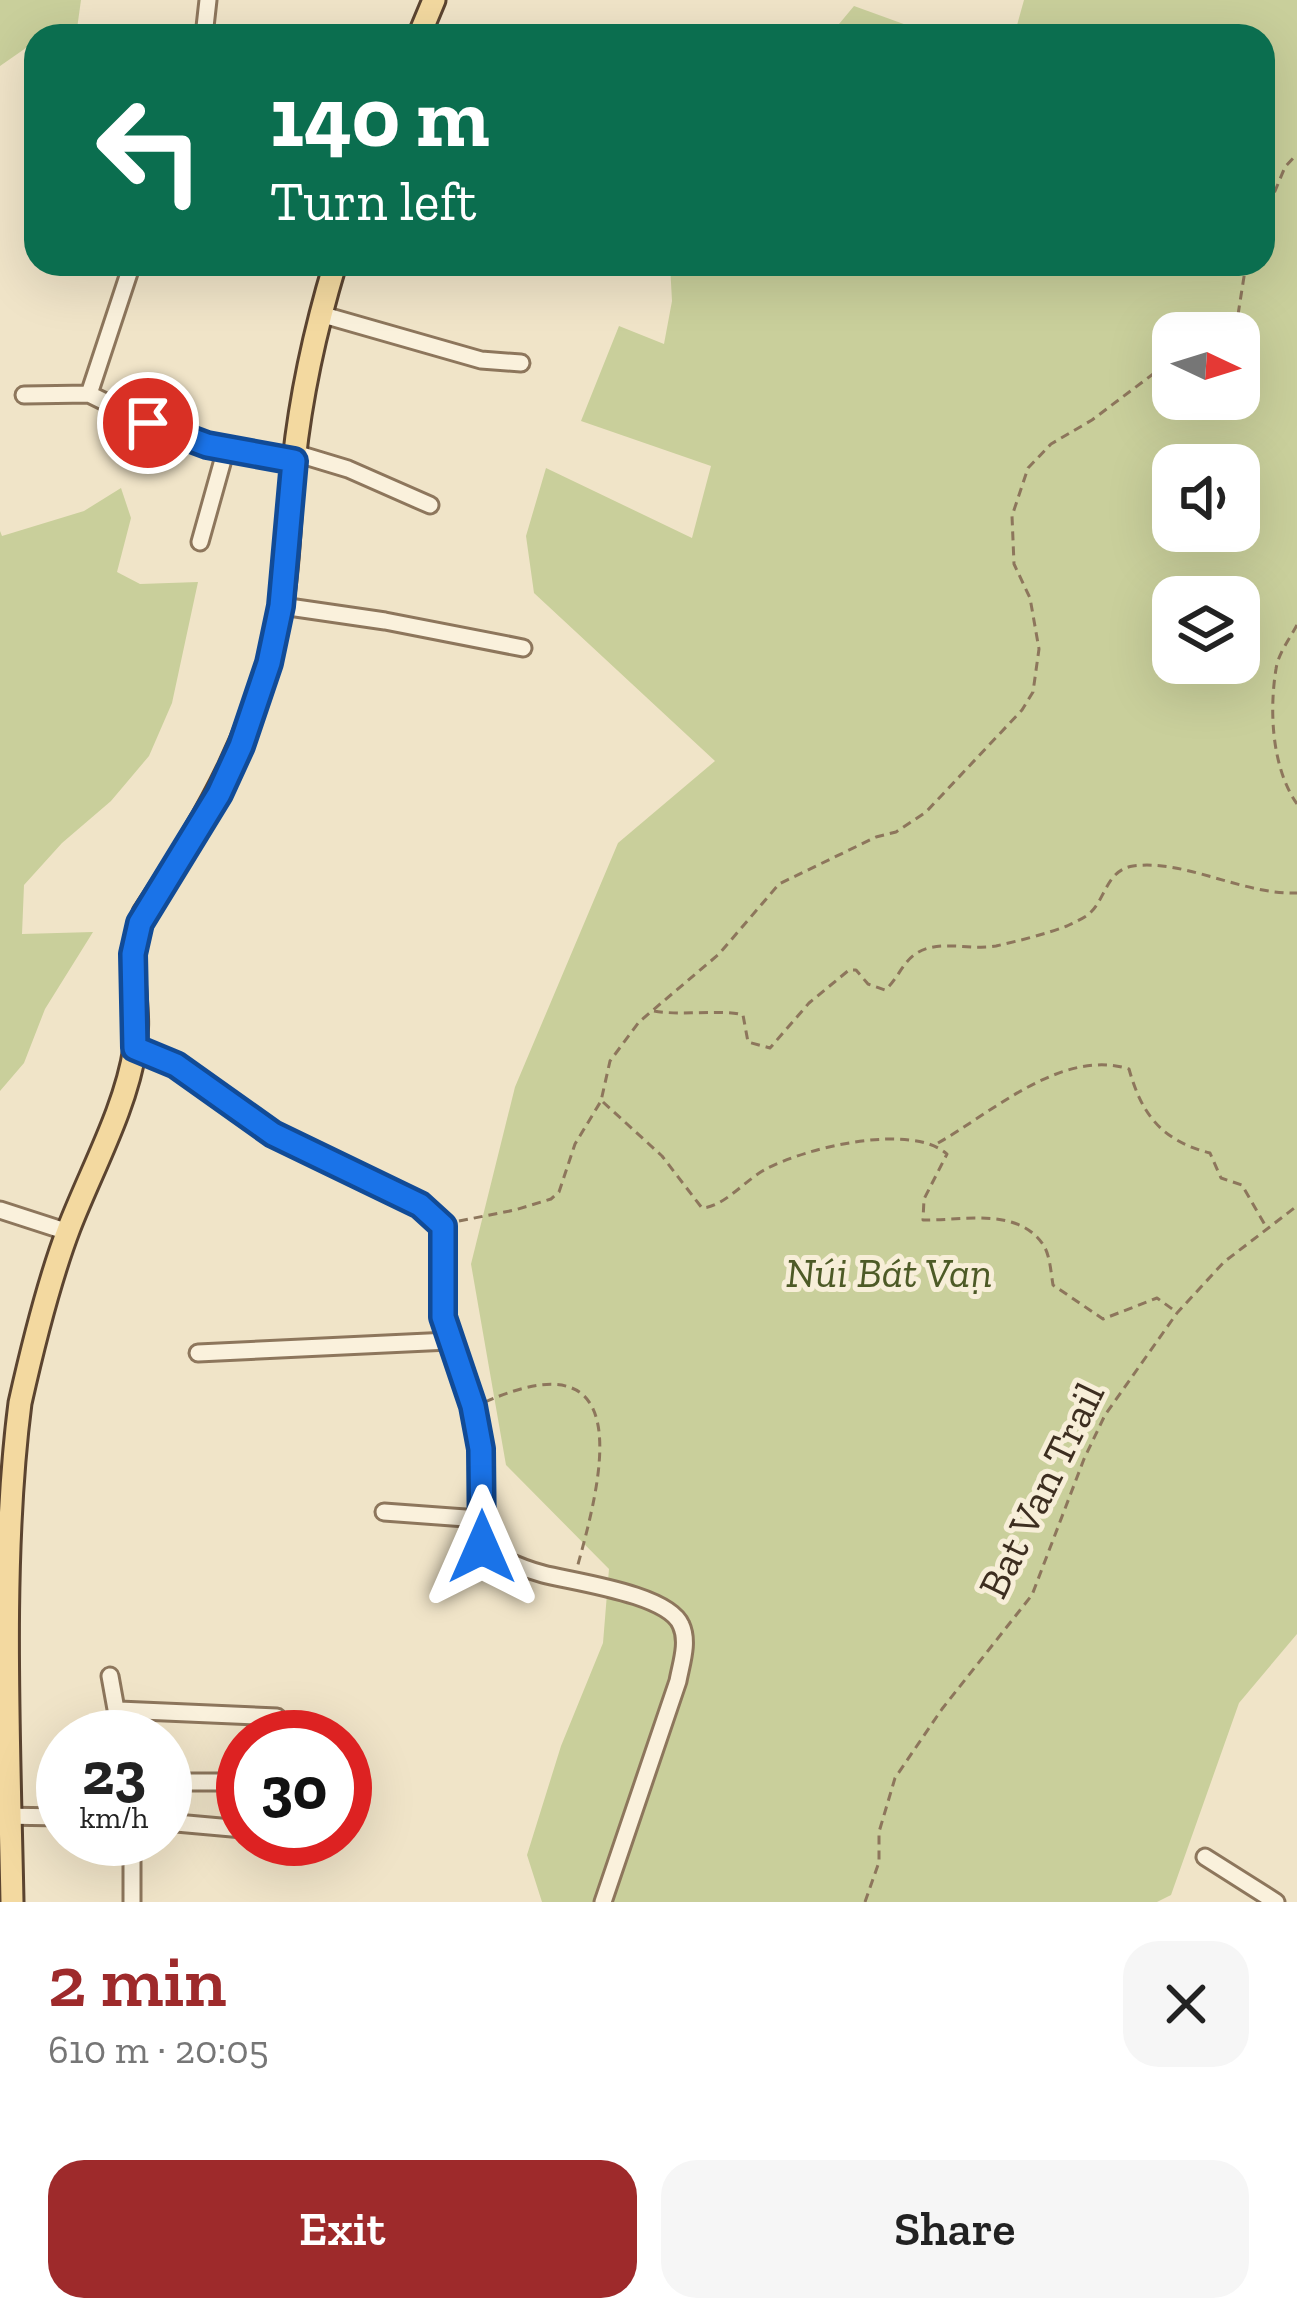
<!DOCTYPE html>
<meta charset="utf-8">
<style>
:root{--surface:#fff;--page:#f6f6f6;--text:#222;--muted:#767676;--accent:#9e2a2b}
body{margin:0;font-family:"Zilla Slab",serif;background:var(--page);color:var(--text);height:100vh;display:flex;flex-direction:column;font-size:45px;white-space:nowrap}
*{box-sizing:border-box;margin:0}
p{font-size:39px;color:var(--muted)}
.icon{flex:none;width:66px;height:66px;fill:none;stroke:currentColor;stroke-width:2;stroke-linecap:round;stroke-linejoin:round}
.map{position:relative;height:1902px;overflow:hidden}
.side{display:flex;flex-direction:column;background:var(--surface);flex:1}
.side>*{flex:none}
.top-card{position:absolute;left:24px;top:24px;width:1251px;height:252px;border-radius:36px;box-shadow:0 12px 48px #0002;background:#0b6e4f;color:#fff;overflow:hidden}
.needle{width:78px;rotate:94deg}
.buttons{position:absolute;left:1152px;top:312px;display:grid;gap:24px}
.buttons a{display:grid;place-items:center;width:108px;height:108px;border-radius:24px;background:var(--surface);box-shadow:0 12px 48px #0002;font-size:60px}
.speed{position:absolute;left:36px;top:1710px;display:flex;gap:24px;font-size:60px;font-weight:700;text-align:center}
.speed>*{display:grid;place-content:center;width:156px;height:156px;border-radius:50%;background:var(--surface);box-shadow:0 12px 48px #0002;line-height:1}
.speed small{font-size:30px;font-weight:400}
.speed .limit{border:18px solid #d22;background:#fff;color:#111}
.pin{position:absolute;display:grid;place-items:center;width:102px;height:102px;color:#fff;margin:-51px;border:6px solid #fff;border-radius:50%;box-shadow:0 3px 12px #0007}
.me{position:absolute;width:132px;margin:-66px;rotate:0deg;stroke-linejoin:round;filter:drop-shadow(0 0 9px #0008)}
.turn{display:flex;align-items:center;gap:42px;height:252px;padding:0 48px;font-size:54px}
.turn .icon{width:156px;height:156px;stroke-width:2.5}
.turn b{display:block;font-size:84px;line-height:102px}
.round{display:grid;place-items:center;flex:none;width:126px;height:126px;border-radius:36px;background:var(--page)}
.head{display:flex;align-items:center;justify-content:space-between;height:204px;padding:0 48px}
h1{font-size:72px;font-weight:600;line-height:90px;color:var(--accent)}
.button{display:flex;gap:24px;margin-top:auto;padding:24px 48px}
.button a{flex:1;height:138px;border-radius:36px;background:var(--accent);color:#fff;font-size:48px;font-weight:600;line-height:138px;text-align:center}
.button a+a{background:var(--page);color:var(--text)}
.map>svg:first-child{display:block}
.green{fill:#c9cf9b;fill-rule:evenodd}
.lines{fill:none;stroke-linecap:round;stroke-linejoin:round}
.minor-casing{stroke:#8d765c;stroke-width:21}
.major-casing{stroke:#5b4430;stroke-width:27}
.path{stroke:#8d765c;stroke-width:3;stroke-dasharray:9 6;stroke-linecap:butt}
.minor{stroke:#faf1dc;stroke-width:15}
.major{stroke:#f3d9a0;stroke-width:21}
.route-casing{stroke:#114b97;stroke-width:30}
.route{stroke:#1a73e8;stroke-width:21}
.labels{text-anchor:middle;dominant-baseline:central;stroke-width:10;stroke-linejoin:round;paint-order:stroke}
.park-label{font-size:42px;font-style:italic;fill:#4d5a26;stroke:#f7eed8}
.street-label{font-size:42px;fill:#3d2e20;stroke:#f7eed8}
</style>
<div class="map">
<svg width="1297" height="1902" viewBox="0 0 1297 1902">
<rect width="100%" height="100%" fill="#f0e4c8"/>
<!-- green -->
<path class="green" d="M0,0H81L76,36L49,32L36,36V41L0,66Z
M1024,0H1297V1634L1239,1703L1171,1895L1157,1902H542L527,1855L561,1746L603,1643L609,1569L506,1465L471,1264L515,1087L618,843L715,761L534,593L526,536L546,468L692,538L711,466L581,421L619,326L664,344L672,301L670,264H708L741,271L744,264H1263V36H1014ZM1173,333H1239V399H1173ZM1173,465H1239V531H1173ZM1173,597H1239V663H1173Z
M854,6L923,31L921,36H829Z
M121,488L131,518L117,572L140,584L198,582L172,703L149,756L111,801L62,843L24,885L22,934L93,932L45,1009L24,1063L0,1091V531L2,536L84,511Z"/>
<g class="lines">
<!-- minor casing -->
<g class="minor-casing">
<path id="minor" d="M204,36L208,0
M320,314L481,360L521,363
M89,394L132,264
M24,395L89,394L148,423L207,445L294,461
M295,453L348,469L430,505
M200,542L226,449
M282,606L385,621L523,648
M135,1048L176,1065L273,1134L420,1206L443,1226V1317L473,1406L481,1449L482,1547C501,1559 521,1568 543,1574C574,1582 668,1594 681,1625C689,1642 681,1664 678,1681L603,1902
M0,1210L68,1232
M198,1353L449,1341
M384,1512L479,1519
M110,1676L121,1737
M119,1710L277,1717
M165,1782H228
M0,1816L63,1817
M165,1822L243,1829
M1205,1857L1276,1902
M132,1902V1839"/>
</g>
<!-- major casing -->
<g class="major-casing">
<path id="major" d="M419,36L434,0
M12,1902C9,1742 0,1559 20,1403C33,1345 48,1283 69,1228C91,1171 126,1108 135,1048C142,1001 123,964 144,913C207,818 262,722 281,607C290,559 289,509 294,461C301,395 316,327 335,264"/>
</g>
<!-- path -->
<path class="path" d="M1263,220L1285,167L1297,154
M1217,333L1237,321L1246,264
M1297,625C1290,638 1278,654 1276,669C1269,712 1272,768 1297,804
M654,1011C681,1016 724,1009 743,1015L748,1042L770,1048L809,1003L849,970H856L868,984L885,990C897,980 902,964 914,955C936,938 970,951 996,946C1018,941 1046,934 1067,926C1073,923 1087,917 1091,912C1106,897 1107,870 1133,866C1185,859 1243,895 1297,893
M603,1102L662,1156L702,1208C724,1207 745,1180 766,1169C805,1148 911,1122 947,1154L924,1199L923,1220C961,1221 1019,1206 1044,1246C1050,1256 1051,1273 1053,1285L1103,1319L1157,1298L1175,1311
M938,1143C993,1112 1062,1048 1129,1069C1142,1116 1163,1141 1210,1153L1221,1178L1242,1185L1265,1225
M459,1221L515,1210L551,1199L559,1192L575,1144L601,1101L610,1061L639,1022L719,954L779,884L876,837L896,832L926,812L1022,710L1033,692L1039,649L1030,598L1014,564L1012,516L1028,468L1051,444L1092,420L1173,359
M485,1402C639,1334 602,1478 577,1568
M865,1902L879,1862V1832L895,1778L942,1709L1032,1595L1084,1459L1105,1415L1177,1313L1224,1262L1297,1206"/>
<!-- minor -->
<use href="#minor" class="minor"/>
<!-- major -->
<use href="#major" class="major"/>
</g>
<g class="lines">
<!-- route casing -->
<g class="route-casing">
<path id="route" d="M148,423L207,445L294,461L281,606L269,663L241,746L219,794L140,923L133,954L135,1048L176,1065L273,1134L420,1205L443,1226V1317L473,1406L481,1449L482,1547"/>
</g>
<!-- route -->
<use href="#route" class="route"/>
</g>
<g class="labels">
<!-- park labels -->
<g class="park-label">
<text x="889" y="1272">Núi Bát Vạn</text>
</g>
<!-- street labels -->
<g class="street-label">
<text transform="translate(1041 1490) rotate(-64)">Bat Van Trail</text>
</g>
</g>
</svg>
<div class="buttons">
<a><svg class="needle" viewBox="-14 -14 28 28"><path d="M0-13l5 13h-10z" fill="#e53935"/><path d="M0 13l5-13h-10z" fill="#767676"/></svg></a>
<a><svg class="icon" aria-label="sound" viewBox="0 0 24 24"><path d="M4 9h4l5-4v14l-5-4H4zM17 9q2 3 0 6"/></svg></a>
<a><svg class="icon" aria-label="layers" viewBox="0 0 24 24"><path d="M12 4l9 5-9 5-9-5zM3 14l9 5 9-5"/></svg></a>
</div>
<div class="speed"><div>23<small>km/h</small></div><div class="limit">30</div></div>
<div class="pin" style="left:148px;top:423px;background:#d93025"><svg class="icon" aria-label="arrive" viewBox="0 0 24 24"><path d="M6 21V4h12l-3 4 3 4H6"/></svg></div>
<svg class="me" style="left:482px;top:1547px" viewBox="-20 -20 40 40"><path d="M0-17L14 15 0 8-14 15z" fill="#1a73e8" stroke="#fff" stroke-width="4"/></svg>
<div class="top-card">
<div class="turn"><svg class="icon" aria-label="left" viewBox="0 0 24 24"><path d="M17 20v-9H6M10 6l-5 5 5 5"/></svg><div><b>140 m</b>Turn left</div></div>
</div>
</div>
<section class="side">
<div class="head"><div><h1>2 min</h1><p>610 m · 20:05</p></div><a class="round"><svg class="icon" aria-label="close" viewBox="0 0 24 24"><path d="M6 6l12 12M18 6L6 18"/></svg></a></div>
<div class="button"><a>Exit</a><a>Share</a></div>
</section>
